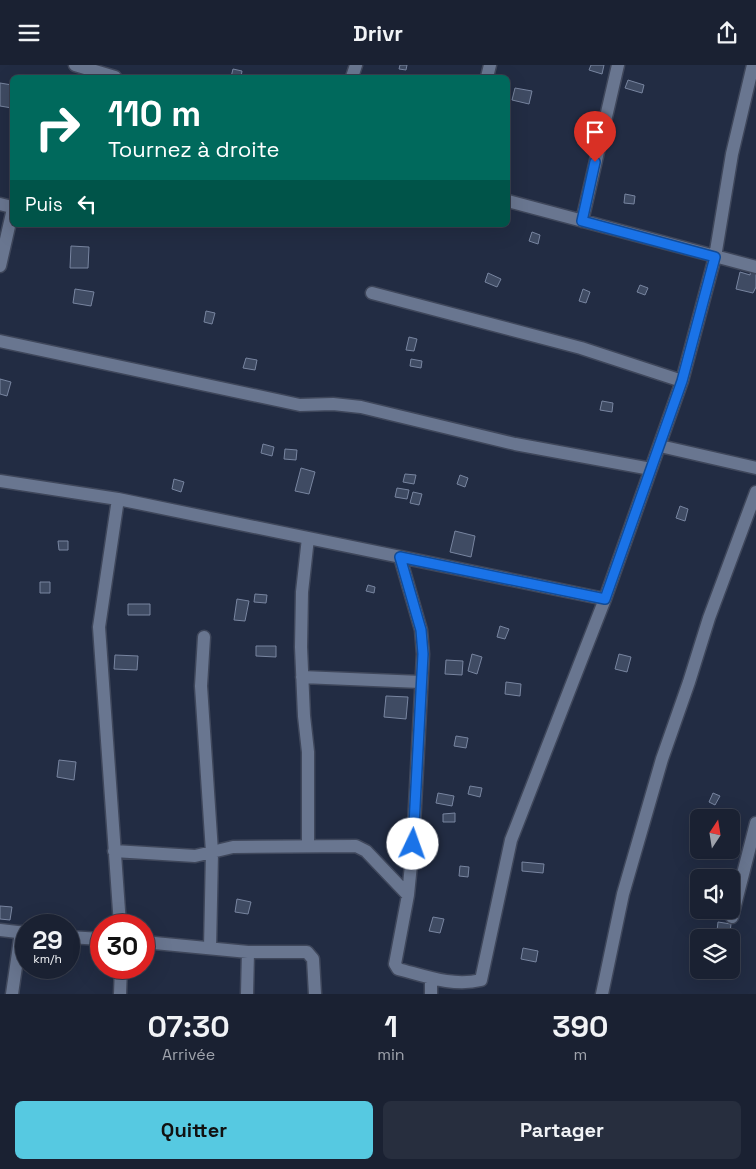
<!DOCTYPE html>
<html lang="fr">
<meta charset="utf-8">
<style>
:root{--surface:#1a2132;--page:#272e3e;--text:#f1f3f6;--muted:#9fa3ac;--line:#383e4d;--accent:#56c9e1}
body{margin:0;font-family:"Space Grotesk",sans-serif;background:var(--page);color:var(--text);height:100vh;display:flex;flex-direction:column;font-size:19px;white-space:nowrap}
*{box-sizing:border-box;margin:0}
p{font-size:16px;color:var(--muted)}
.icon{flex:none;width:28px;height:28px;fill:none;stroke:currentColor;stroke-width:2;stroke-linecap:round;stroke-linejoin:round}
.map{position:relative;height:929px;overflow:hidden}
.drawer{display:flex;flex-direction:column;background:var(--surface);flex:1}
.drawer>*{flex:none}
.banner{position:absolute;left:10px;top:10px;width:500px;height:152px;border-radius:8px;box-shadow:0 5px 20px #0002,0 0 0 1px var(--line);background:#00695c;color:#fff;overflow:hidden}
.needle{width:32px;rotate:12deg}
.controls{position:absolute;left:690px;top:744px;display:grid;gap:10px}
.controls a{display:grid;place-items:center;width:50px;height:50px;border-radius:8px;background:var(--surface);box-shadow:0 5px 20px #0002,0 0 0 1px var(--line);font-size:25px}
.speed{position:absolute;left:15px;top:849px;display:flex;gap:10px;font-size:25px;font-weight:700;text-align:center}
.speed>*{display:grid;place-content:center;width:65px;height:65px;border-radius:50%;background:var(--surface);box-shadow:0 5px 20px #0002,0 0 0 1px var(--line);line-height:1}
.speed small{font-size:12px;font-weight:400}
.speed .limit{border:8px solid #d22;background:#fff;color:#111}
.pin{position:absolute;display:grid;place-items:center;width:42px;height:42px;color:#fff;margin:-51px -21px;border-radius:50% 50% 50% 0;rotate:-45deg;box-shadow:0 0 5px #0007}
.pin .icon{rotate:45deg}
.me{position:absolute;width:55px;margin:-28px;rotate:3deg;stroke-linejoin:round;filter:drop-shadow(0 0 4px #0008)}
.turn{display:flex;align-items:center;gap:18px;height:105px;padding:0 15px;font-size:22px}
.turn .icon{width:65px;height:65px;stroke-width:2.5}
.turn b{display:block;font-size:35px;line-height:42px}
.then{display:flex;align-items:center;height:48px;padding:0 15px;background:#0003;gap:10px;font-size:19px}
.eta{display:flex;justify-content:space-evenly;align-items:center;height:85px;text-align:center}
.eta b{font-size:30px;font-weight:700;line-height:35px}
.action{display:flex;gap:10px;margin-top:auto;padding:10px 15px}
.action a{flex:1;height:58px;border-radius:8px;background:var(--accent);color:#111;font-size:20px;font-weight:700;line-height:58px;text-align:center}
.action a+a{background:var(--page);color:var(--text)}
header{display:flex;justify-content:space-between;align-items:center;height:65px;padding:0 15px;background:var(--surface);font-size:22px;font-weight:700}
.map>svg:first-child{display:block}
.building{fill:#3f4b63;stroke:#7885a0}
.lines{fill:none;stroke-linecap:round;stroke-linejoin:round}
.street-casing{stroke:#3f475b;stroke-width:15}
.street{stroke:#697690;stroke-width:12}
.route-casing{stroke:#114b97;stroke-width:12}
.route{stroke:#1a73e8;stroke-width:9}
</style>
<header><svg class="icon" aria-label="menu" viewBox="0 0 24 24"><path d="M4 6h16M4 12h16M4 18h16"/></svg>Drivr<svg class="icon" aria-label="share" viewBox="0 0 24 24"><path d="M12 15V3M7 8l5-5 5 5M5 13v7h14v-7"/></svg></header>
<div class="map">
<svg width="756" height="929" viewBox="0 0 756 929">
<rect width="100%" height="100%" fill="#222c43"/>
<!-- building -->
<path class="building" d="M400,0H407L406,5L399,4Z
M591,0H604L602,9L589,5Z
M233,4L242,6L241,12H231Z
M628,15L644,20L642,28L625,23Z
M0,18L12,20V43L0,41Z
M515,23L532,26L529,39L512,35Z
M625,129L635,131L634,139L624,138Z
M532,167L540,170L538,179L529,176Z
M71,181L89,182L88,203H70Z
M751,205L756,206V222L753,228L736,224L740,207L750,210Z
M488,208L501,214L497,222L485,217Z
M640,220L648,223L645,230L637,227Z
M75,224L94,227L91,241L73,238Z
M583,224L590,227L586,238L579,236Z
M206,246L215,248L212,259L204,257Z
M409,272L417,274L414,286L406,285Z
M246,293L257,295L255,305L243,303Z
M411,294L422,296L421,303L410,301Z
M0,314L11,317L7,331L0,329Z
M602,336L613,338L612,347L600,345Z
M263,379L274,382L272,391L261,388Z
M285,384L297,385L296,395L284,394Z
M301,403L315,407L309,429L295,426Z
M405,409L416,410L414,419L403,417Z
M460,410L468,413L465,422L457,419Z
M174,414L184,417L181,427L172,424Z
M397,423L409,425L407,434L395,432Z
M413,427L422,429L419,440L410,438Z
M680,441L688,444L685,456L676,453Z
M455,466L475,471L471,492L450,487Z
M58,476H68V485H59Z
M40,517H50V528H40Z
M368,520L375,522L374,528L366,526Z
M255,529L267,530L266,538L254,537Z
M237,534L249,536L245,556L234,555Z
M128,539H150V550H128Z
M500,561L509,564L505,574L497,572Z
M256,581H276V592L256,591Z
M472,589L482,592L477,609L468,606Z
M619,589L631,592L627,607L615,604Z
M115,590L138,591L137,605L114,604Z
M446,595L463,596L462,610L445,609Z
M506,617L521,619L520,631L505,629Z
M386,631L408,632L406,654L384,652Z
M456,671L468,673L466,683L454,681Z
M59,695L76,697L74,715L57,712Z
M470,721L482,723L480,732L468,729Z
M438,728L454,731L452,741L436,738Z
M713,728L720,731L715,740L709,737Z
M455,748V757H443V749Z
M522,797L544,799L543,808L522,806Z
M460,801L469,802L468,812L459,811Z
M237,834L251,837L248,849L235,847Z
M0,841L12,842L10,855L0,854Z
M433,852L444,854L440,868L429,866Z
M718,857L731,859L730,868L717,866Z
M523,883L538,886L536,897L521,894Z"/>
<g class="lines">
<!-- street casing -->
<g class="street-casing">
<path id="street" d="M75,0L115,12
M352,12L356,0
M487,12L490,0
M508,136L756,202
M0,139L12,142
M582,156L618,0
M0,201L12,148
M372,228L581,283L682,316
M0,276L300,340L333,339L361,342L515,379L651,404
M660,381L756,403
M0,416L118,434L605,534
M118,434L99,562L120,860
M308,473L302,527L301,582L304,651L308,687V780
M400,492L421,565L423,589L413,779L408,830L395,899L398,904C425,911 453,922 481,915L511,775L605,534L682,316L715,192L732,89L753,0
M204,572L201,621L212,787L210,883
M302,612L421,617
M114,786L195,791L233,782L356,781L366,786L408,830
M732,852L756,758
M0,865L26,868
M69,872L101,874
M144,877L248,887H307L313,894L315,929
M12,929L21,867
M120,929L121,902
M247,929L248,887
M431,929V914
M602,929L623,829L662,694L689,617L709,553L756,427"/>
</g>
<!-- street -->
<use href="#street" class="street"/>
</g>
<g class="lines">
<!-- route casing -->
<g class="route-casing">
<path id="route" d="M413,779L423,589L421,565L400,492L605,534L682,316L715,192L582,156L595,97"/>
</g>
<!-- route -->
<use href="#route" class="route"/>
</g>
</svg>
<div class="controls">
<a><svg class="needle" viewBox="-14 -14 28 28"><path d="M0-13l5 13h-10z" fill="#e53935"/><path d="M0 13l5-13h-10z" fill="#9fa3ac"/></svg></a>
<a><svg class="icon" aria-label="sound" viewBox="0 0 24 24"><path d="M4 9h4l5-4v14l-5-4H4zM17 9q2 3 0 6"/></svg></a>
<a><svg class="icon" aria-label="layers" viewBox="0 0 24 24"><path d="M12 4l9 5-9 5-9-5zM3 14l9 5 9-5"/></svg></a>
</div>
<div class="speed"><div>29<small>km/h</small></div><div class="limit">30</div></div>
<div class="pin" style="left:595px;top:97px;background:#d93025"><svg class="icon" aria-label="arrive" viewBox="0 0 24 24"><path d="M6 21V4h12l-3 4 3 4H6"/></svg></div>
<svg class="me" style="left:413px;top:779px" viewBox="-20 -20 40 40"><circle r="19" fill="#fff"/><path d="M0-13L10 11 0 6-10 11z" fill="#1a73e8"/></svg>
<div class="banner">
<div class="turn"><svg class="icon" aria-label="right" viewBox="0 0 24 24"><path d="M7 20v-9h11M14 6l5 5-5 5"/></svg><div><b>110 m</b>Tournez à droite</div></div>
<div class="then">Puis<svg class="icon" aria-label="left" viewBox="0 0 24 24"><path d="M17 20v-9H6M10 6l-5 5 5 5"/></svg></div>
</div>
</div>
<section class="drawer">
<div class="eta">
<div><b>07:30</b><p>Arrivée</p></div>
<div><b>1</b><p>min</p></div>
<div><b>390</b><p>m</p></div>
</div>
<div class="action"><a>Quitter</a><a>Partager</a></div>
</section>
